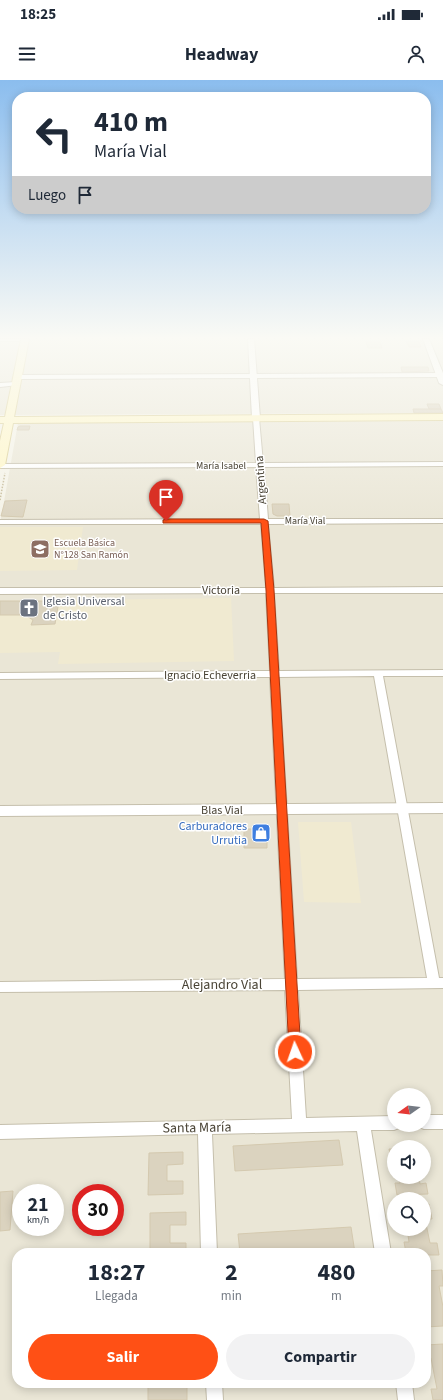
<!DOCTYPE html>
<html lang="es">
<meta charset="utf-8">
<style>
:root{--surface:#fff;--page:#f2f2f3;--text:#1f2937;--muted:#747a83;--accent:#ff5015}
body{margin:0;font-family:"Source Sans 3",sans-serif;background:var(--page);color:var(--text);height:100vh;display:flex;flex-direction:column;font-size:15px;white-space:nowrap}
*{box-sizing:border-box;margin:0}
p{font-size:13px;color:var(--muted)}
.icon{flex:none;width:22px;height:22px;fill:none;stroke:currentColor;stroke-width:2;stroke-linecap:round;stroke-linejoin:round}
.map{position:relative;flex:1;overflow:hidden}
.drawer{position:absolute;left:12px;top:1168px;width:419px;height:140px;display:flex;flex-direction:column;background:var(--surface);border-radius:16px;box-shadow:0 2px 10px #0003}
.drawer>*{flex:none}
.guide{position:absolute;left:12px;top:12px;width:419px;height:122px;border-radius:16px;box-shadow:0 2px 10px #0003;background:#fff;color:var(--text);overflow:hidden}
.needle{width:26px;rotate:256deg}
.controls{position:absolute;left:387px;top:1008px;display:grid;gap:8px}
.controls a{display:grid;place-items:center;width:44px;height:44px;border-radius:50%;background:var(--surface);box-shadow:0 2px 10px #0003;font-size:20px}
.speed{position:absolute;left:12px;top:1104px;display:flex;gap:8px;font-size:20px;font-weight:700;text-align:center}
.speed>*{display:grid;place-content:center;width:52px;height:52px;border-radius:50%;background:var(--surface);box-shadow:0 2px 10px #0003;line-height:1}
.speed small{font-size:10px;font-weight:400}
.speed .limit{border:6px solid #d22;background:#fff;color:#111}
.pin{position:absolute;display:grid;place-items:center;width:34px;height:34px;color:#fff;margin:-41px -17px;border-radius:50% 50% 50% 0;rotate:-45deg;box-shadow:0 0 4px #0007}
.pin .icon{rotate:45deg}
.me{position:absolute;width:44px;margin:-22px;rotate:357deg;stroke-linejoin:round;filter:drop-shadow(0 0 3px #0008)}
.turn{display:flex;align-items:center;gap:14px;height:84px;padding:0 16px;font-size:18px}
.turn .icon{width:52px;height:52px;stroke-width:2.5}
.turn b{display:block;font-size:28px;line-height:34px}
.then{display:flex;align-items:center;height:38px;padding:0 16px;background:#0003;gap:8px;font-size:15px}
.eta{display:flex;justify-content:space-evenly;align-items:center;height:68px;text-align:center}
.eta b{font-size:24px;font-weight:700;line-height:28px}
.primary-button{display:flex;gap:8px;margin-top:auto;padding:8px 16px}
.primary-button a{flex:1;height:46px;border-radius:24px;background:var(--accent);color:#fff;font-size:16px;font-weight:700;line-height:46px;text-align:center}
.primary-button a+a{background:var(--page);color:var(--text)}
.status{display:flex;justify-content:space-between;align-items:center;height:28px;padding:0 20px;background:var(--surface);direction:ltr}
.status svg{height:11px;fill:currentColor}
header{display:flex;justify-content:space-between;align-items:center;height:52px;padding:0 16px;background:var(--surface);font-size:18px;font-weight:700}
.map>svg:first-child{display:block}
.residential{fill:#eae6d6;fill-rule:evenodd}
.education{fill:#f0ead1}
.building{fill:#dbd3bf;stroke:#d4c9af}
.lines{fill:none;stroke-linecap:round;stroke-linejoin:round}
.minor-casing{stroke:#c5bfac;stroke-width:2}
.tertiary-casing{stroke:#c5bfac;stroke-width:2}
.secondary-casing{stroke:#dace94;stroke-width:2}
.path{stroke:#c5ba99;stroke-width:1.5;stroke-dasharray:1.5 1.5;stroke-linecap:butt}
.minor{fill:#fff;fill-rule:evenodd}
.tertiary{fill:#fff;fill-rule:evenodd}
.secondary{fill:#fff7c8;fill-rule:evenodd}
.route{fill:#ff5015;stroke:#a6340e}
.labels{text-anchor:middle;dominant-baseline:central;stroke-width:3;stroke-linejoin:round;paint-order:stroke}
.far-street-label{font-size:10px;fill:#4a4436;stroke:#fff}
.far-education-label{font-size:10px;fill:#785e54;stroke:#fff;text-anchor:start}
.street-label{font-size:12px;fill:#4a4436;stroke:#fff}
.worship-label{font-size:12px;fill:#5b616d;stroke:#fff;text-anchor:start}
.shop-label{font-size:12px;fill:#366cbe;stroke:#fff;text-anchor:end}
.near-street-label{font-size:14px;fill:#4a4436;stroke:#fff}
</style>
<div class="status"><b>18:25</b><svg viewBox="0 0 49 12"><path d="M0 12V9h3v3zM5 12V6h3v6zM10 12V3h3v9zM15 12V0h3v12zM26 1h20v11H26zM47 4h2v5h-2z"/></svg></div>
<header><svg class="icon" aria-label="menu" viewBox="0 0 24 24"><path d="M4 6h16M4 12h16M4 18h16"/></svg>Headway<svg class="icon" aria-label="person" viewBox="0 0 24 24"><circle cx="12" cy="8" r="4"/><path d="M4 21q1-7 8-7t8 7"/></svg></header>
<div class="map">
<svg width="443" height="1320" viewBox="0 0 443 1320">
<rect width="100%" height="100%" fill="#f5f3e8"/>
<!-- residential -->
<path class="residential" d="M0,259H443V333L0,335Z
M443,341V1320H0V444L18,343ZM394,1015H424V1045H394ZM394,1067H424V1097H394ZM21,1113H55V1147H21ZM81,1113H115V1147H81ZM394,1119H424V1149H394ZM17,1173H426V1303H17Z"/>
<!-- education -->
<path class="education" d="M0,447H83L77,490L0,491Z
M231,518L234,581L58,584L60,572L0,573V521Z
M298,742H351L361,823L304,822Z"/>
<!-- building -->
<path class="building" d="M406,261H417L419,262L421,267H409Z
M366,262H380L382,268H368Z
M401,287H428L429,291L402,292Z
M427,324H439L441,329H429Z
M413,329H441L443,333H414Z
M20,346H30L29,350H17L18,347Z
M27,420L23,437L1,436L5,421Z
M272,424H289L290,436H277L273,434Z
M0,521H59L55,544L31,545L33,540L25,535H0Z
M244,749H267V768H244Z
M339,1060L343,1085L235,1091L233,1066Z
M389,1069H394V1079H391Z
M183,1072V1084L167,1085V1101H183V1114L148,1115L149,1073Z
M399,1097H419L420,1104L426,1103L428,1114L397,1115L395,1103H400Z
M13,1111L10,1150L0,1151V1112Z
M429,1124L432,1139H425L430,1163H437L439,1175H426V1173H406L404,1162H409L407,1149H424V1125Z
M186,1132V1145H170V1163H186V1173H150V1133Z
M351,1147L355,1173H240L238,1154Z
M442,1190L443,1206H439L443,1227V1246L426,1247V1191Z
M443,1264V1320H433L431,1309H437L431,1278H426V1265Z
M148,1303H169V1307H187V1320H148Z"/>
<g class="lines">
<!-- minor casing -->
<g class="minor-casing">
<path id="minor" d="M0,259H22L19,261H0Z
M443,293V297L18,299L15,297L18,295Z
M16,302L18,303V305L0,307V303Z
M256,336L259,338L263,383L443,382V386L264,387L268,439H443V443L268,444L274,508L443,507V513H274L279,591L443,590V596H383L439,898H443V908L298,910L306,1038L394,1036V1045H400L399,1048L394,1050H371L391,1173H375L357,1051L212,1054L217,1173H201L198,1054L0,1059V1045L292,1039L285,910L0,912V902L285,899L270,597L0,599V593L270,591L266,513L0,514V508H266L261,444H0V440L260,439L256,387L0,388V384L256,383L253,338ZM374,596L427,898L297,899L279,597Z
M424,1035H443V1049H424L419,1047L418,1045H424Z
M206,1303H222L223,1320H207Z
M396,1303H412L414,1320H398Z"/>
</g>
<!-- tertiary casing -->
<g class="tertiary-casing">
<path id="tertiary" d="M248,259H254L260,338L256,340L252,338Z
M423,259H429L443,293V305L439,303Z
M443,723V733L0,736V726Z"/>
</g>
<!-- secondary casing -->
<g class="secondary-casing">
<path id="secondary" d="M21,259H29L14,337L443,334V340L13,343L5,385L0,388V361L4,343H0V337H5Z"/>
</g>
<!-- path -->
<path class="path" d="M0,420L5,393"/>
<!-- minor -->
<use href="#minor" class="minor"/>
<!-- tertiary -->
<use href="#tertiary" class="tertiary"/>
<!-- secondary -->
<use href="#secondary" class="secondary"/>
</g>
<!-- sky -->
<linearGradient id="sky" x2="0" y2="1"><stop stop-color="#8bbdee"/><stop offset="0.58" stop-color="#fafaf5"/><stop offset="1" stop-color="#fafaf5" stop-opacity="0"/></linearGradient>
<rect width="443" height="444" fill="url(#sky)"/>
<!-- route -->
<path class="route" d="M166,439H264L268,441L274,510L301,972L299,976L295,978L291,976L289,972L266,510L261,443H163V440Z"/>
<!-- icons -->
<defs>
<g id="school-square" transform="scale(1)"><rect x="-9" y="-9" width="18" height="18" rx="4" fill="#8d6e63" stroke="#fff"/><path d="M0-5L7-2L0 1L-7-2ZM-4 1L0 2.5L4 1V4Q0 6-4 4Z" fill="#fff"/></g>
<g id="church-square" transform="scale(1)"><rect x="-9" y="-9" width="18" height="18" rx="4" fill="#6b7280" stroke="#fff"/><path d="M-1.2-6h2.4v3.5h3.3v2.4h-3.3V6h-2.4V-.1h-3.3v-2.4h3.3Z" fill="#fff"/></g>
<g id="shop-square" transform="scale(1)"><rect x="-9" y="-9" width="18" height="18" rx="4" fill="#3f7fe0" stroke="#fff"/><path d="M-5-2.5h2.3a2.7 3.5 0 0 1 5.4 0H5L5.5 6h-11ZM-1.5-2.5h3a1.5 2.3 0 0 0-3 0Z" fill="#fff"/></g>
</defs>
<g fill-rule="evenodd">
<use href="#school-square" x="40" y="469"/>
<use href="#church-square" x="29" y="528"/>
<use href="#shop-square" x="261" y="753"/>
</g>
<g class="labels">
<!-- far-street labels -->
<g class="far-street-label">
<text x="221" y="386">María Isabel</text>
<text x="305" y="441">María Vial</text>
</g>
<!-- far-education labels -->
<g class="far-education-label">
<text x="54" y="463">Escuela Básica<tspan x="54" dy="12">N°128 San Ramón</tspan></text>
</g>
<!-- street labels -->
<g class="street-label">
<text transform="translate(261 400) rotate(-94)">Argentina</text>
<text x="221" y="510">Victoria</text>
<text x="210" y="595">Ignacio Echeverria</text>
<text x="222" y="730">Blas Vial</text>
</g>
<!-- worship labels -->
<g class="worship-label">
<text x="43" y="521">Iglesia Universal<tspan x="43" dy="14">de Cristo</tspan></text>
</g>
<!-- shop labels -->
<g class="shop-label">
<text x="247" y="746">Carburadores<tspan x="247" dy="14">Urrutia</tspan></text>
</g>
<!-- near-street labels -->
<g class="near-street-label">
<text x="222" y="905">Alejandro Vial</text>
<text transform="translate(197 1048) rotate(-1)">Santa María</text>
</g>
</g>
</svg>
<div class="controls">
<a><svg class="needle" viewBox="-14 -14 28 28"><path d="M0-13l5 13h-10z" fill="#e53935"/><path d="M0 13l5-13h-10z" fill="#747a83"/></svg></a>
<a><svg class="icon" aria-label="sound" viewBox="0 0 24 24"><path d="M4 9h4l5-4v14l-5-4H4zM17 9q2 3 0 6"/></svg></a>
<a><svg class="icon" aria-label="search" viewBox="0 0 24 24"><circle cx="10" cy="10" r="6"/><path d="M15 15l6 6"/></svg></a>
</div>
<div class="speed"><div>21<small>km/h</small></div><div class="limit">30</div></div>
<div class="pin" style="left:166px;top:441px;background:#d93025"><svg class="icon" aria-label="arrive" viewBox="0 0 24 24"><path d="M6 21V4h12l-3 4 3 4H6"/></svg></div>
<svg class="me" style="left:295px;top:972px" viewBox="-20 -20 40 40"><circle r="17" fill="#ff5015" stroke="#fff" stroke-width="3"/><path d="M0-11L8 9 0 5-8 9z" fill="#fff"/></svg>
<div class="guide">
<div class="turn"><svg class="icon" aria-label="left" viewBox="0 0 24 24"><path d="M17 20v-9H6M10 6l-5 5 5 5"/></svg><div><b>410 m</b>María Vial</div></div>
<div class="then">Luego<svg class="icon" aria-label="arrive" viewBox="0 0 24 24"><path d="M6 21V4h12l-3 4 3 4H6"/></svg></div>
</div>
<section class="drawer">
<div class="eta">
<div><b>18:27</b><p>Llegada</p></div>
<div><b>2</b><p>min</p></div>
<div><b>480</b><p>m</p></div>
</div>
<div class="primary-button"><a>Salir</a><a>Compartir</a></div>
</section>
</div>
